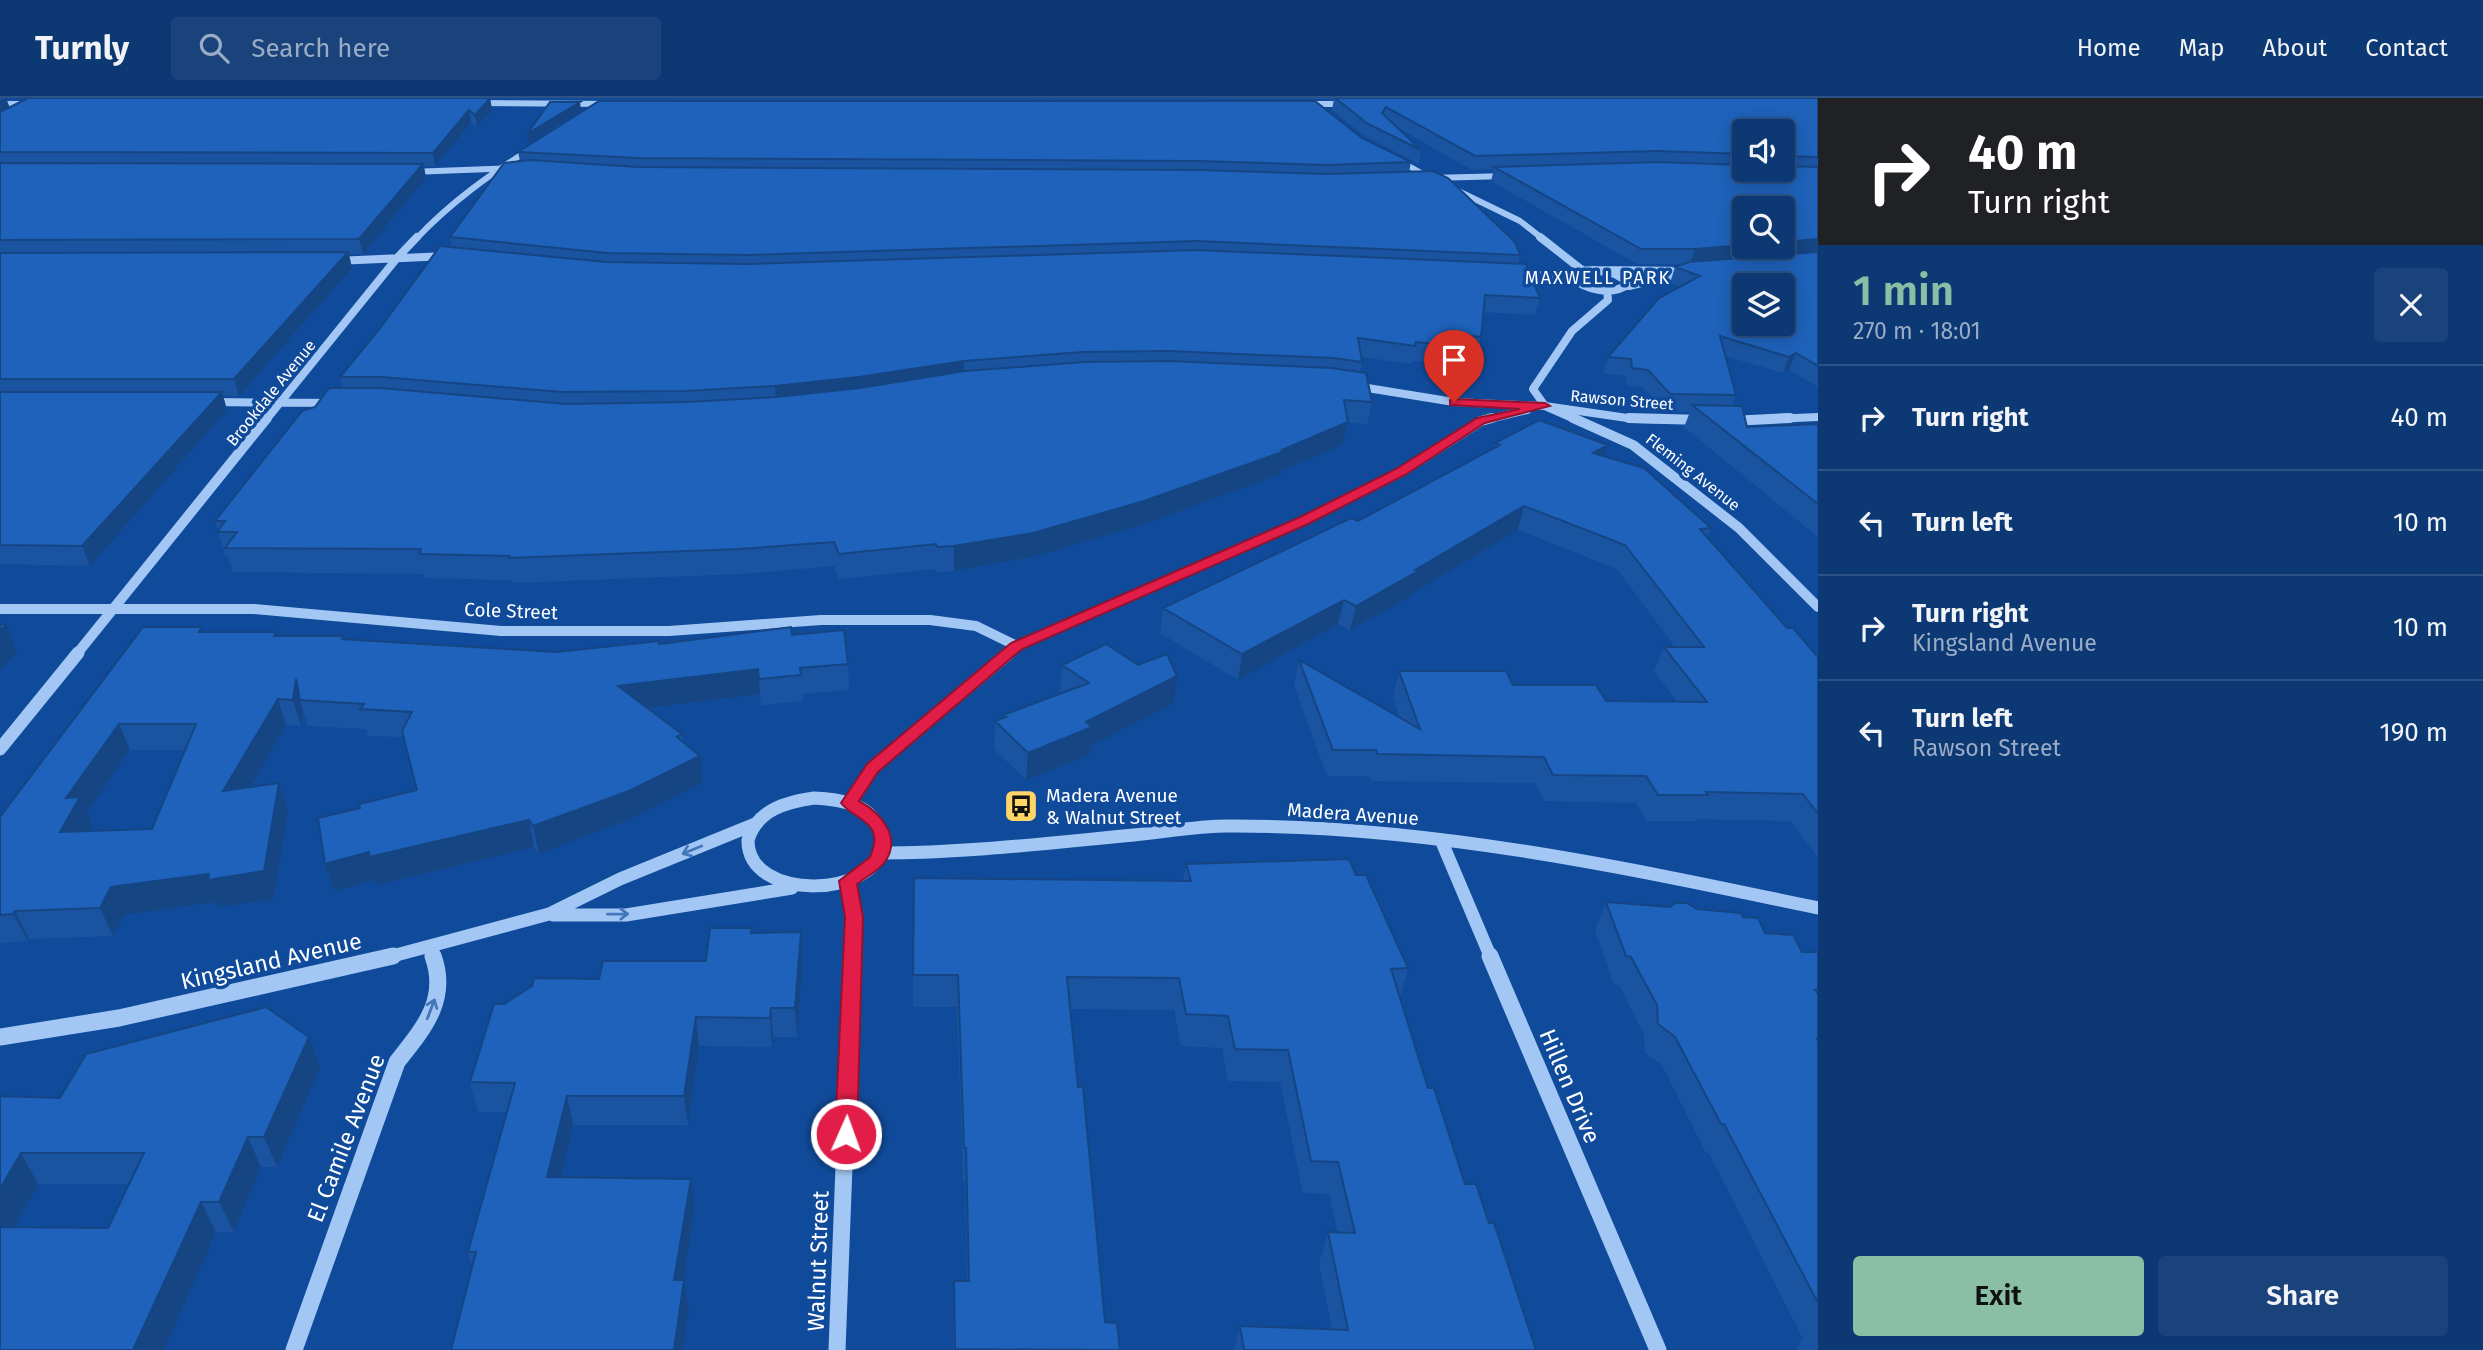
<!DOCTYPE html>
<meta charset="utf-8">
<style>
:root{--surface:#0c3874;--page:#1a437c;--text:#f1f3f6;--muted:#9aacc5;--line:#2c5286;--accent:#8abfa5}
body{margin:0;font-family:"Fira Sans",sans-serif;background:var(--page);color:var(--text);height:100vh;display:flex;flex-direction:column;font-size:26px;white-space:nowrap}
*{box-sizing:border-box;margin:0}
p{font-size:23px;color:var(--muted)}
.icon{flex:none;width:38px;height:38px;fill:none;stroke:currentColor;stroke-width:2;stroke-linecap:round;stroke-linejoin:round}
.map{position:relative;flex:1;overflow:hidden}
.details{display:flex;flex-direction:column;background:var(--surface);width:665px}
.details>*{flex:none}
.top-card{background:#202124;color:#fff;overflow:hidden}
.fabs{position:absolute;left:1732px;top:21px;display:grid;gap:14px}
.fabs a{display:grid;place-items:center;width:63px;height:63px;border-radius:7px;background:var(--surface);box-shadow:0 4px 18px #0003,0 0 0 2px var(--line);font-size:35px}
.pin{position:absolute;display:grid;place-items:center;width:60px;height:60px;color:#fff;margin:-72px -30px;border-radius:50% 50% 50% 0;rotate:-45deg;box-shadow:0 0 7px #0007}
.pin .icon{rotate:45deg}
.me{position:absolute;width:77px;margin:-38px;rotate:2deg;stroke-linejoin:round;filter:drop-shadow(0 0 5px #0008)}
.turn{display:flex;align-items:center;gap:24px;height:147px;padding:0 35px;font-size:32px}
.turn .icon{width:91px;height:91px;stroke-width:2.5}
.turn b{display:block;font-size:49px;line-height:60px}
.round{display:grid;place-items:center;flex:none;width:74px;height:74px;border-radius:7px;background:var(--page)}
.summary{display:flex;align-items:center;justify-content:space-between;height:119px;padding:0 35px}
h1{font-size:42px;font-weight:600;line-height:52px;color:var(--accent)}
.button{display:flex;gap:14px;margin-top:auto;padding:14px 35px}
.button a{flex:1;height:80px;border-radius:7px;background:var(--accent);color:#111;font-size:28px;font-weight:600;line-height:80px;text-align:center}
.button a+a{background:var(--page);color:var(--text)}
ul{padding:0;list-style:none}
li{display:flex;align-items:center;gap:21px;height:105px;padding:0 35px;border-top:2px solid var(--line)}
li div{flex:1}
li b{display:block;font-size:26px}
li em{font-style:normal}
header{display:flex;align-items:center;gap:42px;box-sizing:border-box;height:98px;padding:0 35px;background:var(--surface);border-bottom:2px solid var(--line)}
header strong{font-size:33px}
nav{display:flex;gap:38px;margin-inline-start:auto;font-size:24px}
.search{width:490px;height:63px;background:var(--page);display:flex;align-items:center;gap:18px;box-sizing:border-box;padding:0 24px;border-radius:7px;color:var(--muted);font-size:26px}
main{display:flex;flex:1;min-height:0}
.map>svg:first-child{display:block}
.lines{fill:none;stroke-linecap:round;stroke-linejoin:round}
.minor-far4{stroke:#a3c7f5;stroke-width:6}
.minor-far3{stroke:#a3c7f5;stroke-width:8}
.minor-far2{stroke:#a3c7f5;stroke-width:10}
.minor-far1{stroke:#a3c7f5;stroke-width:13}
.minor{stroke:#a3c7f5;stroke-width:17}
.wall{fill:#1a54a1;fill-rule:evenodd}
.shaded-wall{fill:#154583}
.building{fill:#1e62bb;stroke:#154583;stroke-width:2;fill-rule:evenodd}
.oneway{stroke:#4376ba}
.route{fill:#e11d48;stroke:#92132f;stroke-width:2}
.labels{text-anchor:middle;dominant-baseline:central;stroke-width:7;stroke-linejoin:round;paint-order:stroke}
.far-street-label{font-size:16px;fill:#fff;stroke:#104b9b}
.far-neighbourhood-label{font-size:18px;letter-spacing:2px;fill:#fff;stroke:#104b9b}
.street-label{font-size:19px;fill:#fff;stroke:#104b9b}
.poi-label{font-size:19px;fill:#fff;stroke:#104b9b;text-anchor:start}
.near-street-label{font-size:23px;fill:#fff;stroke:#104b9b}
</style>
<header>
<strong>Turnly</strong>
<div class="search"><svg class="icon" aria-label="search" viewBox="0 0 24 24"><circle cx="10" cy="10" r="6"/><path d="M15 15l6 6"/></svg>Search here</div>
<nav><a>Home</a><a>Map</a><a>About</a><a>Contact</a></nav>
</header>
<main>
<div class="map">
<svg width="1818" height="1252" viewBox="0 0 1818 1252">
<rect width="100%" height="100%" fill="#104b9b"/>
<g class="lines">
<!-- minor-far4 -->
<path class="minor-far4" d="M476,5L612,6
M0,6H31
M1306,6H1347
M1396,61L1432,81
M410,74L514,70
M1431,80L1508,78
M1452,90L1520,123L1543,141
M416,141C451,104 489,77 532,50"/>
<!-- minor-far3 -->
<path class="minor-far3" d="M1540,139L1582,172
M336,163L447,158
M1595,172L1689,173
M1595,172L1615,176L1630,185C1612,199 1586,192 1570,179L1577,173Z
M1514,176L1570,179
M1629,188L1679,176
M1355,288L1454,304L1545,308L1634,321L1702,322
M210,304L332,305
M266,322L397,160L417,139
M1485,322L1527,312
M1577,322L1545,308L1533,291L1572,233L1608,202L1607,192
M1752,322L1818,319"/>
<!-- minor-far2 -->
<path class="minor-far2" d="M1573,320L1633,347L1739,430L1818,509
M1629,320L1702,322
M1731,323L1790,320
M0,511H254L501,533H669L821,522H930L976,528L1017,548
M76,557L267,320
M1007,557L1017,548L1303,423L1401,374L1481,323L1492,320"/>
<!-- minor-far1 -->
<path class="minor-far1" d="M0,651L78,555
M814,700C837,701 870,705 878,730C879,735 883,741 882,746C881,800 747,805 748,742C757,712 786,704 814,700Z
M849,705L872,670L1009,555
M1441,742L1491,860
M881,755C966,755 1049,745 1134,737C1165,734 1197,728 1228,728C1427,727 1624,769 1818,810
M848,783L854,819L852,860
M553,817H626L792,790
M430,850L434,860
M385,860L549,816L620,781L755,726"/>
<!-- minor -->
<path class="minor" d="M1490,858L1658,1252
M0,939L119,920L393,858
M294,1252L397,964C423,931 449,902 433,858
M837,1252L852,858"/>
</g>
<!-- wall -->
<path class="wall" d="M0,0H503H490L492,12L477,29L471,25L435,68H424L426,80L363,156H349L352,170L239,298H223L227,312L90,468L0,466ZM6,0H28L10,10Z
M605,0H1818V289L1789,272L1783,275L1725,258L1736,297L1732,308L1747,329L1818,326V439L1684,329L1690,314L1664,313L1643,289L1627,287L1625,278L1603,275L1608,259L1681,189L1670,185L1675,169L1683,166H1637L1491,83L1494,71L1472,72L1397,29L1421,52L1419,66L1366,39L1332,12L1334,1ZM1745,33H1783V72H1745Z
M518,54L1411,64L1409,74L1520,157L1518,166L1540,200L1535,217L1483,214L1481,239L1477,257L1469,256L1466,268L1412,263L1411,266L1362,259V264L1360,274L1372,304L1367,326L1348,325L1343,347L1281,373V376L1142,427L1032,459L954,473L937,474L935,471L839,481L834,468L741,476L513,485V482L425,480L424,476L233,474L228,458H225L215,423L315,309L343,290L340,279L452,149L450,139L520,63Z
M1495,345L1604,358L1711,430L1708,439L1787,530L1818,559V758H1817L1790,723L1697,721L1696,723H1647L1636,705L1544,703L1535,685L1371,683L1369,678H1327L1294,587L1299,562L1400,620L1393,598L1399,573L1513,587L1606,603H1677L1654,574L1664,549H1675L1617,471L1518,432L1413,495L1412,498L1350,532L1338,526L1238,582L1160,535L1163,510L1358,423L1493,351Z
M204,534L278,538H343L344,541L556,554L792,537L848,566L849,592L802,596L803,603L761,607L760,596L648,610L682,636L683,644L703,684L633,720L539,756L534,749L378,787L376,782L334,793L325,766L360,710L417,692L404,639L368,638L366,631L308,628L303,613L301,628L286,627L251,689L288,712L274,801L219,809L217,804L124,817L113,838L29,841L28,843L0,845V719ZM130,652H185L152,731L88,733L92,726L87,714Z
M1062,567H1138L1177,578L1174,605L1091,648L1090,657L1026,682L994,651L995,623L1003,620V617L1062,595L1060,594Z
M1186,766L1356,777L1408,870L1400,899L1428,990L1465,1086L1489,1125L1536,1252H1234L1240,1228L1332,1231L1319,1166L1328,1134L1338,1135L1329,1096L1303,1095L1280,984L1228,983L1222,950L1181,948L1174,912L1070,911L1105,1224L1120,1252H953L954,1183H967L965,1083H963L957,909H913L914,780L1183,783Z
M1606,804L1697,811L1743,819L1765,835L1802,854H1818V1252H1798L1797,1250L1803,1241L1709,1055H1706L1662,967L1645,955L1644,936L1619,887H1614L1595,832Z
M752,830V835L801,834L803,863L797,939H773L772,949L699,948L688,1027H573L561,1080L691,1081L695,1110L684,1182L689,1211L683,1252H451L472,1169L468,1154L507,1014H478L470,984L504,906L599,881L706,863Z
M320,970L277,1069H261L234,1134H216L164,1252H0V998L60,1000ZM38,1086H129L108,1130L14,1129Z"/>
<!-- shaded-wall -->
<path class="shaded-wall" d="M6,0L10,12L0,18V3Z
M490,0L492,12L477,29L475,17Z
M580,4L581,12L528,45L527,36Z
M469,12L471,25L435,68L433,55Z
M423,66L426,80L363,156L359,141Z
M1818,141V154L1690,166L1695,151L1745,147V149H1783V144Z
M348,154L352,170L239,298L234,281Z
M1796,255L1789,272L1783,275L1789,259Z
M964,263L963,281L776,307L775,288Z
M222,294L227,312L90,468L82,448Z
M1348,324L1343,347L1281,373V376L1142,427L1032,459L954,473V448L1282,352Z
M1608,347L1601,369L1593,355Z
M1524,408L1518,432L1413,495L1412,498L1350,532L1356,508Z
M1344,502L1338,526L1238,582L1242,556Z
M6,527L17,553L0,573V533Z
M758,571L760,596L622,613L618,588Z
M1177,578L1174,605L1091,648L1090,657L1026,682L1028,655Z
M296,581L300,602L303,613L301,628L293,602Z
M278,601L286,627L233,720L223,693Z
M119,626L130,652L87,714L92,726L73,761L60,734L66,700Z
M700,658L703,684L633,720L539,756L533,728Z
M279,685L288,712L274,801L219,809L217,804L124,817L113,838L100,810L111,789Z
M529,722L534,749L378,787L376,782L334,793L325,766L369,754Z
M15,813L29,841L28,843L13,816Z
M801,834L803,863L797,939L795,910Z
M771,910L773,939L772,949L770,920Z
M696,919L699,948L688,1027L684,998Z
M309,939L320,970L277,1069L264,1039Z
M567,998L573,1027L554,1109L547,1079Z
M248,1039L261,1069L234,1134L219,1104Z
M21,1055L38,1086L0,1155V1091Z
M691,1081L695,1110L679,1211L674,1182Z
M201,1104L216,1134L164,1252H133Z
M684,1182L689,1211L683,1252H674Z"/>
<!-- building -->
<path class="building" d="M28,0H490L475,17L469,12L433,55L0,54V14Z
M1335,0H1818V59L1783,58V33H1745V56L1657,53L1475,58L1386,9L1382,15L1421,52L1368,26Z
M599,3H1315L1362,40L1411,64L1327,67L1199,63L638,60L518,54Z
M550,4H580L527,36Z
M530,62L638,69L1199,72L1327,76L1433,73L1448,80L1515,144L1520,157L1197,143L749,157L607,155L450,139L504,65Z
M1657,64L1745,67V72H1783V68L1818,69V141L1783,144V110H1745V147L1695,151H1641L1494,69Z
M0,65L423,66L359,141L0,142Z
M440,148L606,164L749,166L1197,152L1526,166L1540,200L1485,197L1481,239L1472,238L1470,249L1416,244L1415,248L1358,240L1362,264L1333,260L1169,253L1083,254L964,263L859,279L775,288L686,293L562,294L381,279H340L381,229Z
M348,154L234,281H0V155Z
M1818,154V268L1796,255L1789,259L1720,238L1736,297L1670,296L1648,272L1632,270L1631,261L1608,259L1659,200L1700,178L1675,169L1689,164ZM1745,187H1783V226H1745Z
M1169,263L1332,270L1366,275L1372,304L1344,302L1348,324L1282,352L1285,353L1144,403L1033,435L954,448L937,449L936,446L839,456L834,444L739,451L509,460L510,458L419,456L421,451L225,450L237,434H217L225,423H215L302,313L315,309L329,290H380L566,306L686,304L776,299L860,290L965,273L1084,264Z
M0,294H222L82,448L0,447Z
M1692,307L1742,308L1747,329L1818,326V406Z
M1539,322L1608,347L1593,355L1644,370L1711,430L1700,431L1787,530H1793L1818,559V716L1803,696L1706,694L1708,697H1658L1646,678L1553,677L1544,659L1377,656L1376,652H1333L1299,562L1420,631L1399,573H1506L1513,587H1596L1606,603L1707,604L1664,549H1704L1625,447L1524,408L1415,472L1418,473L1356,508L1344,502L1242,556L1163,510L1351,420L1358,423L1500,347L1495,345Z
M0,526L6,527L0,533Z
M143,529H202L199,534H276L274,538H343L342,541L556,554L659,543V546L791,529L792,537L844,532L848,566L800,570L801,577L759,581L758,571L618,588L682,636L677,639L700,658L629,693L533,728L529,722L369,759V754L325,766L318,720L360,710L359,706L417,692L402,633L412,614L360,611L364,606L300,602L296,581L293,602L278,601L223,693L279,685L264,773L208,782L209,776L111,789L100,810L15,813L13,816L0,817V719ZM119,626H196L152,731L60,734L80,699L66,700Z
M1106,546L1138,567L1167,556L1177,578L1086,624L1092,629L1028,655L995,623L1006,619L1003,617L1089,585L1062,567Z
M1349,761L1356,777H1366L1408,870L1391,871L1428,990H1434L1465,1086H1476L1489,1125H1494L1536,1252H1244L1240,1228L1348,1232L1328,1134L1355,1135L1338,1064L1311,1063L1288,952L1235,951L1228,918L1186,916L1179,880L1067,879L1078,989H1083L1105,1224L1117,1225L1120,1252L955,1251L954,1183H969L966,1050H964L958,877H913L914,780L1191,783L1186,766Z
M1606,804L1670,809L1676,805H1687L1697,811L1741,815L1743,819L1758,820L1765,835L1793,837L1802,854H1818V892H1815L1818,896V941H1817L1818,944V1205L1724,1026H1721L1675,939L1658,926L1657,907L1631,859L1626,858Z
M710,830H752L751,835L801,834L795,910H771L770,920L696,919L684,998H567L547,1079L691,1081L674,1182H684L674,1252H451L476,1154H468L515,985L470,984L494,906H504L532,888L534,880L599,881L603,863H706Z
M266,909L309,939L264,1039H248L219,1104H201L133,1252H0V1129L108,1130L144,1055H21L0,1091V998L60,1000L86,956Z"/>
<!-- one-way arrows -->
<defs><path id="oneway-shaft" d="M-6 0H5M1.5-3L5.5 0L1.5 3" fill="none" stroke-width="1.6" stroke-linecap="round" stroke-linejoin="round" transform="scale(1.75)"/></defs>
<g class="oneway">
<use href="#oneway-shaft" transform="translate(692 752) rotate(158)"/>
<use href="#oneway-shaft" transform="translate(618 816) rotate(-1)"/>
<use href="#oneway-shaft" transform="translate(431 911) rotate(-69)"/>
</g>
<!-- route -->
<path class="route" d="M1454,301L1545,305L1550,308L1485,325L1405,377L1308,426L1022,551L878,674L859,703C881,715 903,740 884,765C878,773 866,779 857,786L863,819L857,1036L853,1042L846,1045L838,1042L835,1036L845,819L839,783L870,759C886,723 855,723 841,705L867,666L1011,545L1298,420L1396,371L1477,320L1520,311L1450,307V302Z"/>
<!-- icons -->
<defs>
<g id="bus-square" transform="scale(1.75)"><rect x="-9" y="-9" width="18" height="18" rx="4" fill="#ffd567" stroke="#104b9b"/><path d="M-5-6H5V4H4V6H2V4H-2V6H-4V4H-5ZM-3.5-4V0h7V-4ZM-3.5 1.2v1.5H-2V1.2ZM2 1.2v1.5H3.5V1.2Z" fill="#111"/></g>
</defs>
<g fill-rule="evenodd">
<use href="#bus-square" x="1021" y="708"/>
</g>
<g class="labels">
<!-- far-street labels -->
<g class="far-street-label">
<text transform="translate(271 295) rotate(-51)">Brookdale Avenue</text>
<text transform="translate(1622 302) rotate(5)">Rawson Street</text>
<text transform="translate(1693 374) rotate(38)">Fleming Avenue</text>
</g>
<!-- far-neighbourhood labels -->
<g class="far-neighbourhood-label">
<text x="1598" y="180">MAXWELL PARK</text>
</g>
<!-- street labels -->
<g class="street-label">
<text transform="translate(511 513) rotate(2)">Cole Street</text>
<text transform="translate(1353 716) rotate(4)">Madera Avenue</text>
</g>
<!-- poi labels -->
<g class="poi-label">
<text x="1046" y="697">Madera Avenue<tspan x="1046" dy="22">&amp; Walnut Street</tspan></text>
</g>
<!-- near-street labels -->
<g class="near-street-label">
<text transform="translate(271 863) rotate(-13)">Kingsland Avenue</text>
<text transform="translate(1570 988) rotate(67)">Hillen Drive</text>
<text transform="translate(346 1040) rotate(-69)">El Camile Avenue</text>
<text transform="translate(818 1163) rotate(-88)">Walnut Street</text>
</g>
</g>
</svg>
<div class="fabs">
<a><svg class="icon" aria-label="sound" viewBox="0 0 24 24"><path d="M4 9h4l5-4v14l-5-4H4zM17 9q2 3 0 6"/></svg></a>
<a><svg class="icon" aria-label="search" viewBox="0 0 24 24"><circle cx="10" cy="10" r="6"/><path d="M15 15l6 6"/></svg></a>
<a><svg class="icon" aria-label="layers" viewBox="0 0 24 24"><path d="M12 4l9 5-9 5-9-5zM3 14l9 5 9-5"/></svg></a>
</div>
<div class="pin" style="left:1454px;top:304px;background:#d93025"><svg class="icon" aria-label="arrive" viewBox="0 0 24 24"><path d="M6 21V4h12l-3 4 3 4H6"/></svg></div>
<svg class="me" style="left:846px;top:1036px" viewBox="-20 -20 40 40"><circle r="17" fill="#e11d48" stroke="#fff" stroke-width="3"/><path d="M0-11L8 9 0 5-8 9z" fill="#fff"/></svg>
</div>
<section class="details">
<div class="top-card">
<div class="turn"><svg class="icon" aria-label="right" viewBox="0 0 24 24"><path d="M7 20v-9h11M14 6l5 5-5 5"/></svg><div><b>40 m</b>Turn right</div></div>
</div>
<div class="summary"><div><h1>1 min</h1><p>270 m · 18:01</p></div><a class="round"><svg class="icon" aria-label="close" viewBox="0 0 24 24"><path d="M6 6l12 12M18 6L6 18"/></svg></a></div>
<ul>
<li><svg class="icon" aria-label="right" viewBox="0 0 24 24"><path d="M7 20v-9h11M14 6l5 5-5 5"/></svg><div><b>Turn right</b></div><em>40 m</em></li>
<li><svg class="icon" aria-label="left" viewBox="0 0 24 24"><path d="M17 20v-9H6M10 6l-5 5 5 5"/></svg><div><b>Turn left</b></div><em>10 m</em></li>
<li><svg class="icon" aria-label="right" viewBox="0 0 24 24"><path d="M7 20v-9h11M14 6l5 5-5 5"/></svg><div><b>Turn right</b><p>Kingsland Avenue</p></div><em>10 m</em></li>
<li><svg class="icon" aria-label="left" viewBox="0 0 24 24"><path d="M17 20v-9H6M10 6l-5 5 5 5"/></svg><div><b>Turn left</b><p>Rawson Street</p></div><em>190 m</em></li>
</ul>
<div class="button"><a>Exit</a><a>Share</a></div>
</section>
</main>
